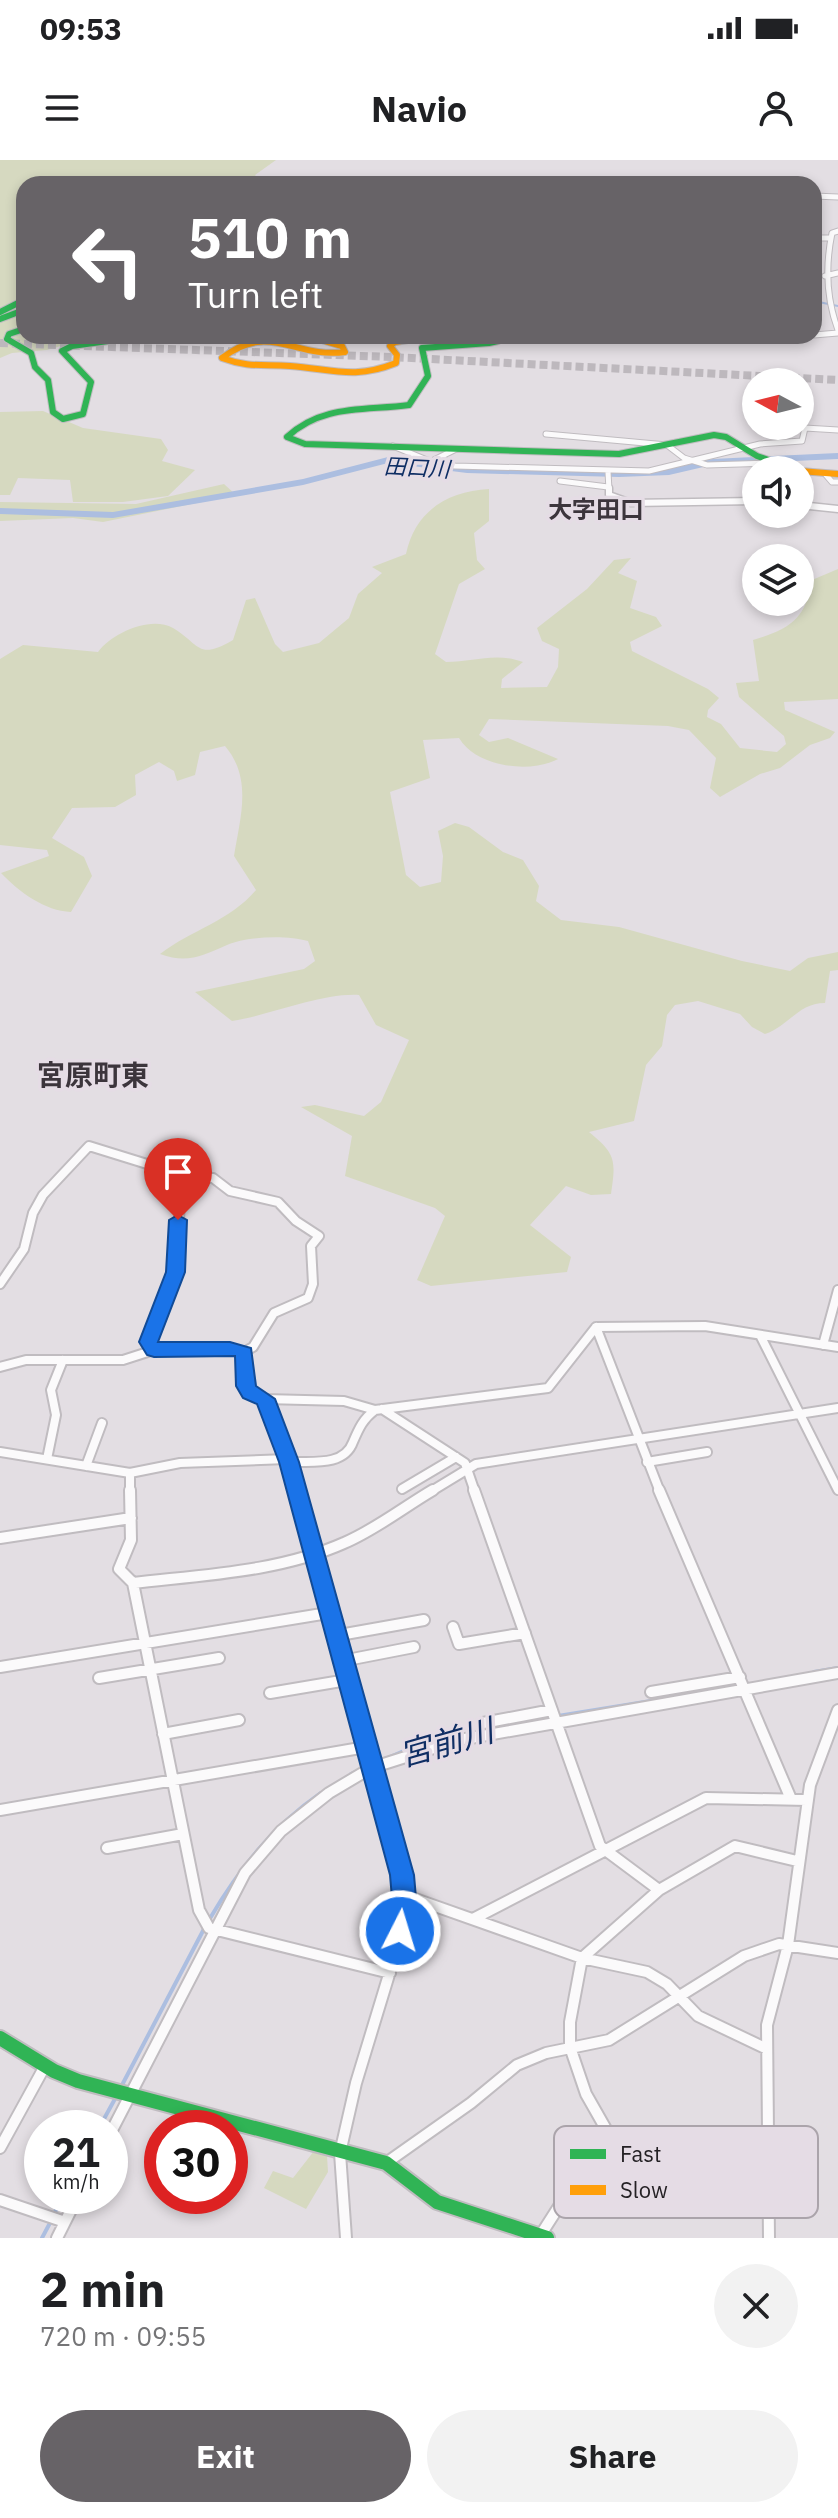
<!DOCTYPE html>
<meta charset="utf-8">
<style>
:root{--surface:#fff;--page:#f2f2f2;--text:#202124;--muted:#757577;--accent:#676367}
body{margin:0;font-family:"IBM Plex Sans","Noto Sans JP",sans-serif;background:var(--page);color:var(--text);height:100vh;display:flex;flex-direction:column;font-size:30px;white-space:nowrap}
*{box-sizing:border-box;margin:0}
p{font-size:26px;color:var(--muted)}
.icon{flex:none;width:44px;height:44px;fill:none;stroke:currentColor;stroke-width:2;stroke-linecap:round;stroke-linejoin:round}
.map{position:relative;height:2078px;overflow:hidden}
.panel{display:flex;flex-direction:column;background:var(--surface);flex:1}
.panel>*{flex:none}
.banner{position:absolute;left:16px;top:16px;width:806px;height:168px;border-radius:24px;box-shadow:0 4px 12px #0003;background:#676367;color:#fff;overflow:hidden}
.needle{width:52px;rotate:277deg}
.tools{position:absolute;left:742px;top:208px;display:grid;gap:16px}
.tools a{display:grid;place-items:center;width:72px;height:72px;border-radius:50%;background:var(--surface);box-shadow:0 4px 12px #0003;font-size:40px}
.speed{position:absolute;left:24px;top:1950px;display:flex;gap:16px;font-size:40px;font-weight:700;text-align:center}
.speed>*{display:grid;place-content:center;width:104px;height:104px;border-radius:50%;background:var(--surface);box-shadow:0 4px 12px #0003;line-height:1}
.speed small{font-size:20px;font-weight:400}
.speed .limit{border:12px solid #d22;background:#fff;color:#111}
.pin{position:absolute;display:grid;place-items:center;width:68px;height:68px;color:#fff;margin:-82px -34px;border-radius:50% 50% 50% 0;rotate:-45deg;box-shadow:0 0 8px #0007}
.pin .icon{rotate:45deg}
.me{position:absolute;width:88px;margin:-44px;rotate:5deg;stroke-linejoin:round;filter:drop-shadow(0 0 6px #0008)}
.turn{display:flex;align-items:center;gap:28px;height:168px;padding:0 40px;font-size:36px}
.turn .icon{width:104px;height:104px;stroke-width:2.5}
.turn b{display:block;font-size:56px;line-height:68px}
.round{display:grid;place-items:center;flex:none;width:84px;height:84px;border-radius:42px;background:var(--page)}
.head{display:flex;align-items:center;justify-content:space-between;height:136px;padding:0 40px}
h1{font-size:48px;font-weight:700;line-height:60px}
.primary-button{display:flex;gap:16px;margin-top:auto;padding:16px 40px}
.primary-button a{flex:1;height:92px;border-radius:48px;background:var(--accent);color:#fff;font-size:32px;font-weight:700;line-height:92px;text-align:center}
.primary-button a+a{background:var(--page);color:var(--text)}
.status{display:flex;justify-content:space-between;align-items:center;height:56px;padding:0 40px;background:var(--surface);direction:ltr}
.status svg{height:22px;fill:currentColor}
header{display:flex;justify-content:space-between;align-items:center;height:104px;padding:0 40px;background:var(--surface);font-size:36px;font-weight:700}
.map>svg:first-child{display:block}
.green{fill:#d6d9c0}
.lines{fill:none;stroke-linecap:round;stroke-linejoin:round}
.stream-far1{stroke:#acbee0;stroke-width:2}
.stream{stroke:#acbee0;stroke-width:4}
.river{fill:#acbee0;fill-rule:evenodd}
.highway-tunnel{stroke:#bdb8bd;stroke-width:8;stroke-dasharray:8 4;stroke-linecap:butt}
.street-far3-casing{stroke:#c0bcc0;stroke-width:7}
.street-far2-casing{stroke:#c0bcc0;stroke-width:9}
.street-far1-casing{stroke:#c0bcc0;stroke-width:12}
.street-casing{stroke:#c0bcc0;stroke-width:14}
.fast-far1-casing{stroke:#c0bcc0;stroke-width:8}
.fast-casing{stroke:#c0bcc0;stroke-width:18}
.slow-casing{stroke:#c0bcc0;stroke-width:8}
.street-far3{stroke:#fbfafb;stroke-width:5}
.street-far2{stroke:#fbfafb;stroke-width:6}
.street-far1{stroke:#fbfafb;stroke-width:8}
.street{stroke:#fbfafb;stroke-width:10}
.fast-far1{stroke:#30b455;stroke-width:6}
.fast{stroke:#30b455;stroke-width:14}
.slow{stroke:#ff9f0a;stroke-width:6}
.route{fill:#1a73e8;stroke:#114b97;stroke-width:2}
.labels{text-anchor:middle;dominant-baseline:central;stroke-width:7;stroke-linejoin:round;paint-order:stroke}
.far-water-label{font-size:22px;font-style:italic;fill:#0f2e64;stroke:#e5dce5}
.far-quarter-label{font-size:24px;font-weight:bold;fill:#3c353c;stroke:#e5dce5}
.quarter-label{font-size:28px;font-weight:bold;fill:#3c353c;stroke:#e5dce5}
.near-water-label{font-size:32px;font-style:italic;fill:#0f2e64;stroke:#e5dce5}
.key{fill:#e5dce5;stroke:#aba4ab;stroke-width:2}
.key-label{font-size:22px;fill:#242124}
</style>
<div class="status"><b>09:53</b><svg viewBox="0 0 49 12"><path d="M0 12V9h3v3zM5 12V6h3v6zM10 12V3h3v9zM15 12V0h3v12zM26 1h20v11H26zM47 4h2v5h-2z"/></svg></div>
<header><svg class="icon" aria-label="menu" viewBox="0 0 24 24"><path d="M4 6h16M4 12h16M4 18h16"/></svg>Navio<svg class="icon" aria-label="person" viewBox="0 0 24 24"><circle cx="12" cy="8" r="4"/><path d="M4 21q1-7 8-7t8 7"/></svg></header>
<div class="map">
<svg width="838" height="2078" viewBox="0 0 838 2078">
<rect width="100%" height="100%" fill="#e3dee3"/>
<!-- green -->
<path class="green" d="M0,0H276L255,15L260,21L285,24H24V176H95L47,190L12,193L0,198Z
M43,251L83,268L161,279L168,290L162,301L195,310L168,336L123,342H73L70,320L18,318L10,335H0V252Z
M224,324L236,335L103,362L73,358L0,361V342L136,344Z
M489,329V361L474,373L477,400L485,409L459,424L435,494L446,502C474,502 495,492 523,502L502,519L501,528L547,527L558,507L559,489L542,481L537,468L587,429L614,400L631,398L618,413L637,421L630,448L656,457L662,466L630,482L632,491L708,529L719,538L708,550L707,557L721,564L740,588L777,592L786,584L784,576L739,537L736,523L759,521L753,480C790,469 806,459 812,420L838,409V539L784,542L785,550L835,572L830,578L810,585L780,608L760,614L720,637L710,628L716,598L689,570L668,566L489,559L479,575L489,582L508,578L558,599C530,614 476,607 459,578L423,580L430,618L390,632L406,715L420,727L441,722L443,696L438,671L455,663L469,667L503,692L523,700L539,726L536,741L561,760L619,767L742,801L790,811L808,798L838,792V810L830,811L825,843C798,843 789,866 765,874L752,867L740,854L698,841L675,845L667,855L662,886L646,905L634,961L589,972C616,994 616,1000 611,1034L591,1035L566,1026L530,1065L571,1097L567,1112L431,1126L417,1120L445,1056L435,1048L345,1016L352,976L301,947L315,945L364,956L381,942L409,880L376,865L359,835C320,833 272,855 232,861L195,832L304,809L315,801L308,781C287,775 248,776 227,785C202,796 187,804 160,794C191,770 230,761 256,730L234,696C240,658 253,619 225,586L200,592L195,615L177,621L174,611L159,602L135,615L136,635L115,647L72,648L52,678L84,697L92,716L71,752C45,751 19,732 1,713L49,696L47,690L0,685V499L23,485L98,492C111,474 150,455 173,468C200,484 197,501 233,480L246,440L255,438L275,484L283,492L319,483L349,458L358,434L382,413L372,407L406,394C415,351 448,331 489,329Z
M314,1991L327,1996L328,2012L306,2049L264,2028L273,2011L293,2018Z"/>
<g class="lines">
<!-- stream-far1 -->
<path class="stream-far1" d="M814,141L838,146"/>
<!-- stream -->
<path class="stream" d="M814,1512L838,1508
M558,1556L657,1540
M351,1614L422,1583L551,1557
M209,1760C239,1709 272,1667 321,1633
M121,1927L205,1767
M99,1968L116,1937
M54,2054L63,2036
M42,2078L51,2061"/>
<!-- river -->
<path class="river" d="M838,293V299L712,305L669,315L619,317L467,313L388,303L303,325L113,358L0,354V348L113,352L303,319L388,297L467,307L619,311L669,309L712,299Z"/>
<!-- highway-tunnel -->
<path class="highway-tunnel" d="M0,183L391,197L838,220"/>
<!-- street-far3 casing -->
<g class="street-far3-casing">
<path id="street-far3" d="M814,36L838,37
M838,71L832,73C825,107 826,138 838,170
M814,78H831
M825,116L838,113
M814,175L838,173
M546,274L667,285L684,298L707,305L774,303
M393,286L427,300L455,306L649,311L760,284L802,281L805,268L838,270
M432,301L456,289
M608,312L609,330
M826,315L832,322H838
M560,321L608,327"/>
</g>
<!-- street-far2 casing -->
<g class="street-far2-casing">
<path id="street-far2" d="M609,328V335L631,343L756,341
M800,345L838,349"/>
</g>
<!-- street-far1 casing -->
<g class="street-far1-casing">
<path id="street-far1" d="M0,1124L24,1089L33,1053L43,1035L89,986L189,1017L213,1018L230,1031L278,1042L296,1061L319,1076L311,1086L313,1124L308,1138L274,1153L253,1187L244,1192L230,1188L154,1190L123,1200H26L0,1207
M596,1167L660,1332
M760,1175L838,1330
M823,1185L838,1130
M154,1190L149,1182L150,1172L176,1112L180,1043L189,1017
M244,1192L246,1226L250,1233L265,1239L344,1241L375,1250
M265,1239L297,1332
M382,1249L465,1303L475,1332
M0,1292L130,1313L180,1303L287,1299
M47,1299L56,1255L51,1230L63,1200
M289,1302C311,1301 344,1307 353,1282C359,1268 363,1259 375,1250L548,1228L596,1167L705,1166L838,1187
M647,1302L707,1292
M86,1306L102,1263
M130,1313V1332
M402,1329L456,1297
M430,1332L476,1304L838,1248"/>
</g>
<!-- street casing -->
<g class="street-casing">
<path id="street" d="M130,1330L131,1380L119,1409L133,1423L199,1750L209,1768L390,1813
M297,1330L402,1715L398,1785L356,1923L340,1993L346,2078
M474,1330L600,1686L659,1730
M659,1330L791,1639
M0,1378L131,1358
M133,1423C202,1415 279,1412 344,1383C375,1370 404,1347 433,1330
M453,1467L459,1484L525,1473
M334,1476L424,1460
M342,1501L414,1487
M0,1507L328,1453
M99,1518L219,1498
M651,1532L740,1517
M270,1533L347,1520
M483,1563L552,1550
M163,1574L239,1560
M0,1650L366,1587
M107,1688L183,1674
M404,1735L582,1798L647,1812L667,1824L698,1856L767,1889
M473,1759L706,1638L807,1640
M110,1974L245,1713L281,1671L329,1633L371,1608L459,1580L838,1513
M0,1988L45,1906
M386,2003L471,1943L517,1905L546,1893L609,1880L744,1796L779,1784L838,1793
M0,2040L65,2062
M540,2076L563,2040L619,1992L586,1934L570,1887V1862L582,1798L659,1730L735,1686L797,1701
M57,2078L78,2036
M769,2078L767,1865L788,1785L810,1625L838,1550"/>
</g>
<!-- fast-far1 casing -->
<g class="fast-far1-casing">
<path id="fast-far1" d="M0,152L24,140
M0,159L24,150
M24,169L9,174L7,179L31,193L35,207L48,220L53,252L63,259L83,254L91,222L62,191L72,186L144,176
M499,176L498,181L489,183L422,188L428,216L409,245C365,251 322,244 287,277L305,284L619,294L714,275L726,277L757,296L796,310"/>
</g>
<!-- fast casing -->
<g class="fast-casing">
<path id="fast" d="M0,1878L54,1911L78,1921L386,2003L437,2042L547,2078"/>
</g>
<!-- slow casing -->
<g class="slow-casing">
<path id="slow" d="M308,176L342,186L345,192C295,199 270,161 222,198C249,208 263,204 290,206C332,209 354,220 396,203L397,195L390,186L395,182L433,176
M800,311L838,314"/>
</g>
<!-- street-far3 -->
<use href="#street-far3" class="street-far3"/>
<!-- street-far2 -->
<use href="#street-far2" class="street-far2"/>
<!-- street-far1 -->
<use href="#street-far1" class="street-far1"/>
<!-- street -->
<use href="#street" class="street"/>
<!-- fast-far1 -->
<use href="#fast-far1" class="fast-far1"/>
<!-- fast -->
<use href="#fast" class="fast"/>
<!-- slow -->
<use href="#slow" class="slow"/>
</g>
<!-- route -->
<path class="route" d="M178,1055L187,1060L185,1112L158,1182H230L251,1188L256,1226L275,1239L299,1302L414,1715L417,1750L409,1778L400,1781L392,1778L388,1771L393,1750L390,1715L279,1302L257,1244L243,1238L236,1226L235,1196L154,1197L147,1195L139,1182L166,1112L169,1060Z"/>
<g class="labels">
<!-- far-water labels -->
<g class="far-water-label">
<text transform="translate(417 307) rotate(3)">田口川</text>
</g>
<!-- far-quarter labels -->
<g class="far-quarter-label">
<text x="596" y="349">大字田口</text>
</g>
<!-- quarter labels -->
<g class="quarter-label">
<text x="93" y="914">宮原町東</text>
</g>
<!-- near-water labels -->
<g class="near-water-label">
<text transform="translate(446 1582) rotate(-16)">宮前川</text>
</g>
</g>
<!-- legend -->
<rect x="554" y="1966" width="264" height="92" rx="12" class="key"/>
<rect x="570" y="1989" width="36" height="10" fill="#30b455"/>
<rect x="570" y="2025" width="36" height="10" fill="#ff9f0a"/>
<g class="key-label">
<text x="620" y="2002">Fast</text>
<text x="620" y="2038">Slow</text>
</g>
</svg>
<div class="tools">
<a><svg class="needle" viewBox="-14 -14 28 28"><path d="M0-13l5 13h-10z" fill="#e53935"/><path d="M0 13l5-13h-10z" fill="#757577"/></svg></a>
<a><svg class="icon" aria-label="sound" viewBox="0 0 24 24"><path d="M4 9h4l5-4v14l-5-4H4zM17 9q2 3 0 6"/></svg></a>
<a><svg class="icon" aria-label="layers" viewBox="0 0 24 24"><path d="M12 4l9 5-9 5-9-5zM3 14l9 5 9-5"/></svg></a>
</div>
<div class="speed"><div>21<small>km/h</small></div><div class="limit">30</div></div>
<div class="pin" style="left:178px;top:1060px;background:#d93025"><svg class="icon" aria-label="arrive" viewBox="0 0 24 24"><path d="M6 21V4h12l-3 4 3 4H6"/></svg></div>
<svg class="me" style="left:400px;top:1771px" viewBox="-20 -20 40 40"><circle r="17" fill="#1a73e8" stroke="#fff" stroke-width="3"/><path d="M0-11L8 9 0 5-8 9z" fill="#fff"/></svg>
<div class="banner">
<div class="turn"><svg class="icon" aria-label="left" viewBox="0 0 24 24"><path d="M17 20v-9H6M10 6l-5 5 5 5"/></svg><div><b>510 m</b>Turn left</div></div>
</div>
</div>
<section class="panel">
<div class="head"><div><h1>2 min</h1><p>720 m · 09:55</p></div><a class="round"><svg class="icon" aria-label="close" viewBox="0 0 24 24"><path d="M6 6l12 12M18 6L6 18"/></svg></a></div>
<div class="primary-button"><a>Exit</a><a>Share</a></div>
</section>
